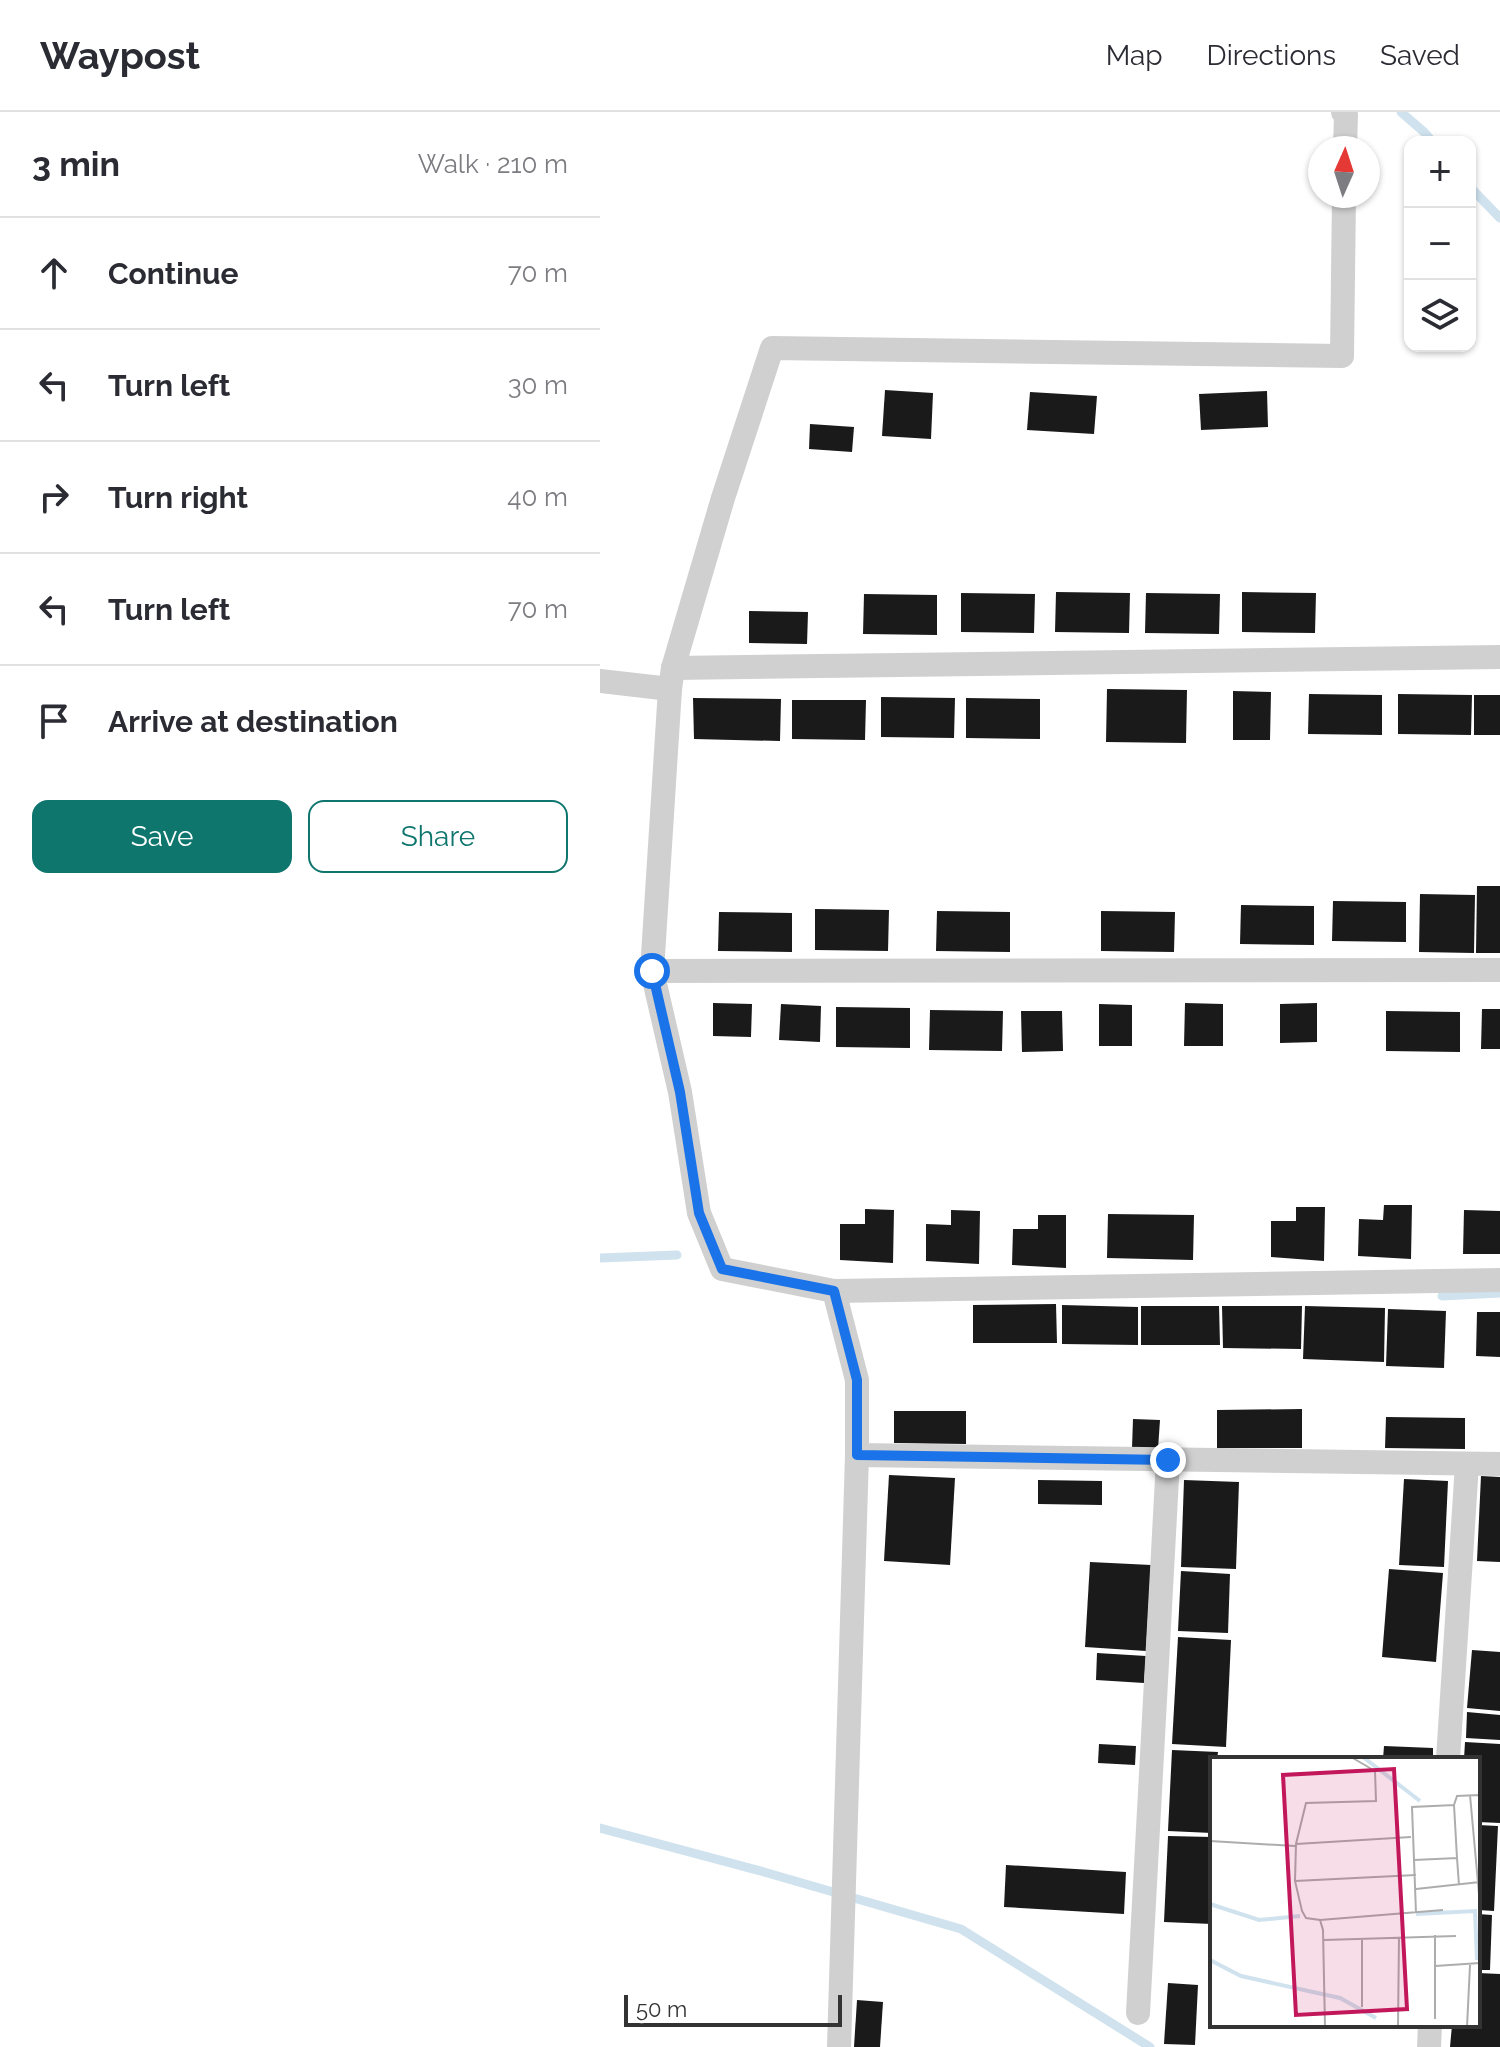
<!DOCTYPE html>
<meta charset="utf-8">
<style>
body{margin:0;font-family:Raleway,sans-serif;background:#f7f7f7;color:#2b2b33}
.controls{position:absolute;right:24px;top:24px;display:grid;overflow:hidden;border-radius:16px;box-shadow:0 2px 6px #0004}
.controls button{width:72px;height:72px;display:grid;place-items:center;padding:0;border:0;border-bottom:2px solid #e1e1e2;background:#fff;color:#2b2b33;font:40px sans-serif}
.compass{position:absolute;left:708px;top:24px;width:72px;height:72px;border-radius:50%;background:#fff;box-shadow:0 2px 6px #0004;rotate:3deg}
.scale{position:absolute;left:24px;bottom:20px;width:218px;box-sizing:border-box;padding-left:8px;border:4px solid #333;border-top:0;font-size:22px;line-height:28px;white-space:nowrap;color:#333;-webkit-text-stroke:6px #fff;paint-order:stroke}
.stop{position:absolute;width:24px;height:24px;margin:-18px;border:6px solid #1a73e8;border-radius:50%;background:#fff}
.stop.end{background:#1a73e8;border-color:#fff;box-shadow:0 2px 8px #0008}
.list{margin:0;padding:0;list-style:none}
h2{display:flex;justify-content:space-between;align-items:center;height:104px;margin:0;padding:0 32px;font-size:34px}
h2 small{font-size:26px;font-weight:400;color:#7c7c81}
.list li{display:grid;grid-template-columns:52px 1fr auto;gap:24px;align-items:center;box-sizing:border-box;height:112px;padding:0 32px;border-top:2px solid #e1e1e2}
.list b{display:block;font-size:30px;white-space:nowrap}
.list em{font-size:26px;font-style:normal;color:#7c7c81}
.actions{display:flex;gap:16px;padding:24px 32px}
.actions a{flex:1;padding:18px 0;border:2px solid #0f766e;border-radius:16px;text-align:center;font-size:28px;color:#0f766e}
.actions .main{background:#0f766e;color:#fff}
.icon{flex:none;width:44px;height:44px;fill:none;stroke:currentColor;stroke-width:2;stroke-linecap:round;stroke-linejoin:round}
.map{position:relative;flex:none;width:900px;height:1935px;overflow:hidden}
header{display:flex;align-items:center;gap:48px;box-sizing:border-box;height:112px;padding:0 40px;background:#fff;border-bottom:2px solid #e1e1e2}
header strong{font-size:38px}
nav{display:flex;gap:44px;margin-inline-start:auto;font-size:28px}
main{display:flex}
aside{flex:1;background:#fff}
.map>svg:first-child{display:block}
</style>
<header>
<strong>Waypost</strong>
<nav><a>Map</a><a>Directions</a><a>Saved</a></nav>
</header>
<main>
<aside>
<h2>3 min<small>Walk · 210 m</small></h2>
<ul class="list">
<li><svg class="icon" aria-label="ahead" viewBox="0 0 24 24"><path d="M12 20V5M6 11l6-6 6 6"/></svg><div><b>Continue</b></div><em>70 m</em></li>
<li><svg class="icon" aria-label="left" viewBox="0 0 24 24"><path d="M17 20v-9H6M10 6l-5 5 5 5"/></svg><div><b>Turn left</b></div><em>30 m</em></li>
<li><svg class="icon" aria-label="right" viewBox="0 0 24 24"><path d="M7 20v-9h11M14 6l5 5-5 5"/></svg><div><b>Turn right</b></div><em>40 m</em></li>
<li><svg class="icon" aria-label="left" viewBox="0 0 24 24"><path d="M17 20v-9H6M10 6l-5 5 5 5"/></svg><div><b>Turn left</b></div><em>70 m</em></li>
<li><svg class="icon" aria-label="arrive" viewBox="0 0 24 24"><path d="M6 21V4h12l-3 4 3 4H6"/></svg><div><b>Arrive at destination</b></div></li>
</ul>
<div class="actions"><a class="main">Save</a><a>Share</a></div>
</aside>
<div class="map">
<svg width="900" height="1935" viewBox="0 0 900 1935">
<rect width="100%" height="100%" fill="#fff"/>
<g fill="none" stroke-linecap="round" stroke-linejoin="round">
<g stroke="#cfe2ee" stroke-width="9">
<path d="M801 0 824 20 833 30"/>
<path d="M870 75 900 106"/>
<path d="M0 1146 77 1143"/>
<path d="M842 1184 900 1181"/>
<path d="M0 1716 164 1760 361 1817 550 1935"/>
</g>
</g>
<g fill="#1a1a1a">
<path d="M285 278 333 281 331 327 282 324Z"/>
<path d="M667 279 668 315 601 318 599 282Z"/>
<path d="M430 280 497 284 494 322 427 318Z"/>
<path d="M210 312 254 315 252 340 209 337Z"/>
<path d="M456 480 530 481 529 521 455 520Z"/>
<path d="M642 480 716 481 715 521 642 520Z"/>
<path d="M361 481 435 482 434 521 361 520Z"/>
<path d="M546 481 620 482 619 522 545 521Z"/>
<path d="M264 482 337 483V523L263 522Z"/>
<path d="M149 499 208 500 207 532 149 531Z"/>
<path d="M507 577 587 578 586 631 506 630Z"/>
<path d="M633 579 671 580 670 628H633Z"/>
<path d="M709 582 782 583V623L708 622Z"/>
<path d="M798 582 872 583 871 623 798 622Z"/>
<rect x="874" y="583" width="26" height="40"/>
<path d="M281 585 355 586 354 626 281 625Z"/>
<path d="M93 586 181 587 180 629 94 627Z"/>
<path d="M366 586 440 587V627L366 626Z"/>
<path d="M192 588H266L265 628 192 627Z"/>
<path d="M877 774H900V841H876Z"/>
<path d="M820 782 875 783 874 841 819 840Z"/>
<path d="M733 789 806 790V830L732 829Z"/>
<path d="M641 793 714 794V833L640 832Z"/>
<path d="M215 797 289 798 288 839 215 838Z"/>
<path d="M337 799 410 800V840L336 839Z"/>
<path d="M501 799 575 800 574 840 501 839Z"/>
<path d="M119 800 192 801V840L118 839Z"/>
<path d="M113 891 152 892 151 925 113 924Z"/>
<path d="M585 891 623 892V934H584Z"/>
<path d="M717 891V930L680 931V892Z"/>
<path d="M181 892 221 894 220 930 179 928Z"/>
<path d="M499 892 532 893V934H499Z"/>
<path d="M236 895 310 896V936L236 935Z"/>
<path d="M882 897H900V937H881Z"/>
<path d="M330 898 403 899 402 939 329 938Z"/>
<path d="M421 899H462L463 939 422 940Z"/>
<path d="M786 899 860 900V940L786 939Z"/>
<path d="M784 1093H812L811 1147 758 1144 759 1107 783 1108Z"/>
<path d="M696 1095H725L724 1149 671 1145V1109H696Z"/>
<path d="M265 1097 294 1098 293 1151 240 1148V1112H265Z"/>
<path d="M351 1098 380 1099 379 1152 326 1149V1112L351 1113Z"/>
<path d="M864 1098 900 1099V1142H863Z"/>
<path d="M508 1102 594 1103 593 1148 507 1146Z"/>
<path d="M438 1103H466V1156L412 1153 413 1117H438Z"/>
<path d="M456 1192 457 1231H373V1193Z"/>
<path d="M462 1193 538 1195V1233L462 1232Z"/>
<path d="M541 1194H619L620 1233H541Z"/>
<path d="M622 1194H702L701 1237 623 1236Z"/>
<path d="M705 1194 785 1196 784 1250 703 1247Z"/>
<path d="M788 1197 846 1199 844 1256 786 1254Z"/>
<path d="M877 1200H900V1245L876 1244Z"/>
<path d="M702 1297V1336H617V1298Z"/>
<path d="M294 1299H366V1332L294 1331Z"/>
<path d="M786 1305 865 1306V1337L785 1336Z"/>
<path d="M533 1307 560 1308 558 1337 532 1336Z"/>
<path d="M289 1363 355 1366 350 1453 284 1449Z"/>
<path d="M881 1364 900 1365V1450L877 1449Z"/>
<path d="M804 1367 848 1369 844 1455 799 1453Z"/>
<path d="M438 1368 502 1369V1393L438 1392Z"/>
<path d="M584 1368 639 1370 636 1457 581 1455Z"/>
<path d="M490 1450 551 1453 546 1539 485 1535Z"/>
<path d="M789 1457 843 1461 836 1550 782 1545Z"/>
<path d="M581 1459 630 1462 628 1521 578 1519Z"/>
<path d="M578 1525 631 1528 626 1635 572 1632Z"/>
<path d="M872 1538 900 1540V1599L867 1596Z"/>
<path d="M497 1541 546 1544 544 1571 496 1568Z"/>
<path d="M867 1600 900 1603V1628L866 1626Z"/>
<path d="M865 1630 900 1632V1711L878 1710V1647H864Z"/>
<path d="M499 1632 536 1634 535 1653 498 1651Z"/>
<path d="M784 1634 833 1636V1647H783Z"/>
<path d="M572 1638 618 1640 617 1647H612V1721L568 1719Z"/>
<path d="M878 1713 898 1714 894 1799 878 1798Z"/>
<path d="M568 1724 612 1725V1812L564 1810Z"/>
<path d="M406 1753 526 1760 524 1802 404 1795Z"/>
<path d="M878 1802 892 1803 890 1858H878Z"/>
<path d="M878 1861 900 1862V1935H850L852 1913H878Z"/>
<path d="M568 1871 598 1873 595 1933 564 1932Z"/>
<path d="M257 1888 283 1890 280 1935H254Z"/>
</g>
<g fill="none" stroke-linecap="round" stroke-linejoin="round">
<g stroke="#d0d0d0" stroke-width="24">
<path d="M743 0 746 3 745 36"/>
<path d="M73 556 900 545"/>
<path d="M0 569 70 577"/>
<path d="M52 859 900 858"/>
<path d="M234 1179 900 1168"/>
<path d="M257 1343 900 1352"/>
<path d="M848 1647 867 1352"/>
<path d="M538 1901 568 1348"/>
<path d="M239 1935 257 1343V1268L234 1179 122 1157 99 1101 80 980 52 859 70 577 73 556 123 386 172 236 742 244 744 84"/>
<path d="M829 1935 830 1913"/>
</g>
</g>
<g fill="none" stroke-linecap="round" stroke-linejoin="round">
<path stroke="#1a73e8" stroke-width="10" d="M52 859 80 980 99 1101 122 1157 234 1179 257 1268V1343L568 1348"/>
</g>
<g transform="translate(610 1645)">
<rect width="270" height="270" fill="#fff"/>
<path fill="none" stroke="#cfe2ee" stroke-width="4" d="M153 0 210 44M0 147 49 163 90 159M206 157 265 154 267 203M0 203 31 219 130 241 166 261"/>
<path fill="none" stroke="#adadad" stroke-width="2" d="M260 38 270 148M244 48 247 39 269 38 270 46M0 84 85 89M86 87 201 80M204 103 247 101 249 128M85 124 206 118M206 132 270 125M206 156 202 50 244 48 247 101M110 163 233 153M114 183 246 179M225 209 270 206M152 250V181M225 262V178M115 270 113 173 110 163 96 161 92 154 85 124 86 87 96 46 166 44 165 14 141 0M188 270 189 180M257 270 260 208"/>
<path fill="#c2185b" fill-opacity="0.15" stroke="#c2185b" stroke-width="4" d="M184 12 197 252 86 258 73 18Z"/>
<rect width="270" height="270" fill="none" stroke="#333" stroke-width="4"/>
</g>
</svg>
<div class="controls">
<button>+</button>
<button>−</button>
<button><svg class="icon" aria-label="layers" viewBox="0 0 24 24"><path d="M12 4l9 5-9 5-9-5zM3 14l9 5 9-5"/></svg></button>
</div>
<svg class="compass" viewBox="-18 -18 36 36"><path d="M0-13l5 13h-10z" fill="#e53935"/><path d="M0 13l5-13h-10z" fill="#7c7c81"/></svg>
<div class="scale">50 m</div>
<div class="stop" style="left:52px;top:859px"></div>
<div class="stop end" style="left:568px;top:1348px"></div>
</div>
</main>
